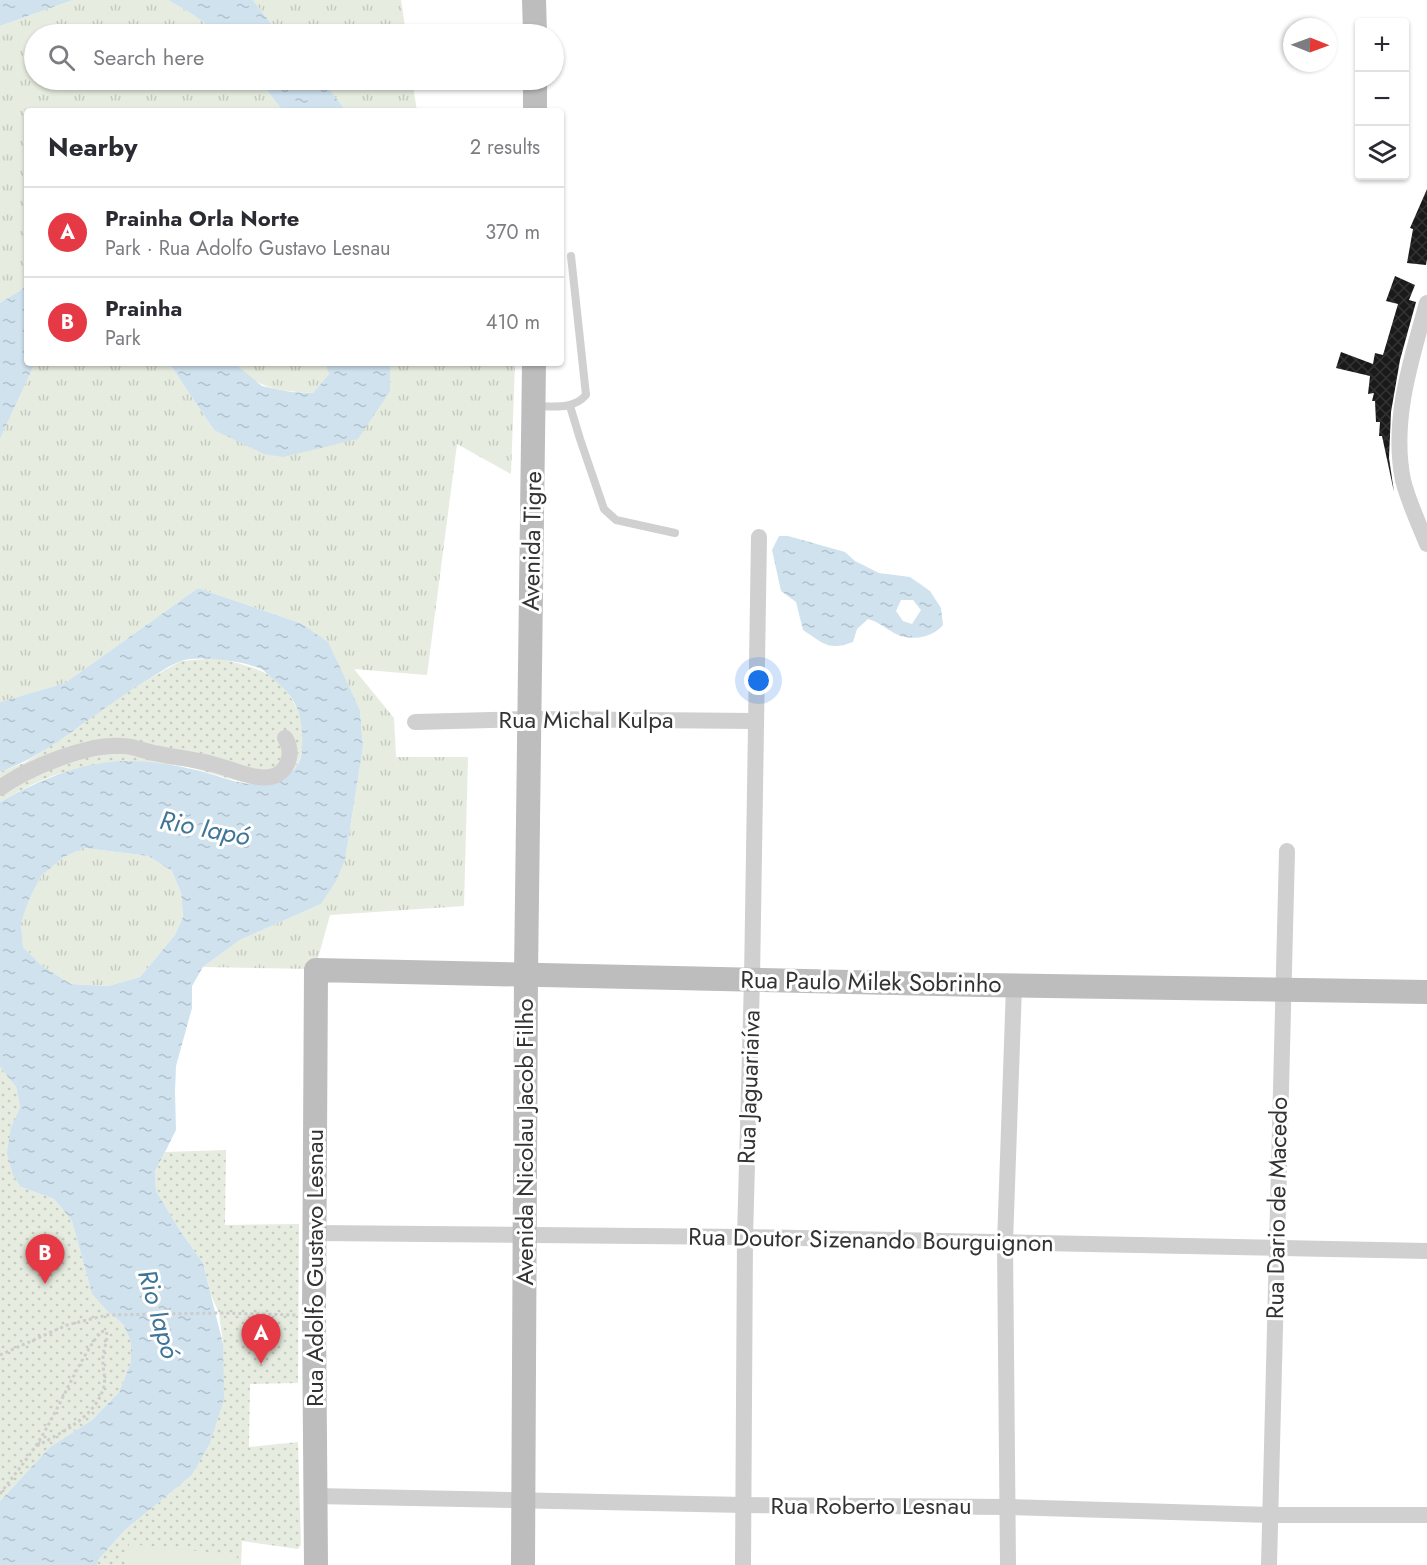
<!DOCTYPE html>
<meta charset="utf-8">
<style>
body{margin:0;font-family:Jost,sans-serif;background:#f7f7f7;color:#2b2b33}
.controls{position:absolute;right:18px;top:18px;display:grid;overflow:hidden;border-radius:6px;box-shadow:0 2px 4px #0004}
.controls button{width:54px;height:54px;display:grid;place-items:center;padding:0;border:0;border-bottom:2px solid #e1e1e2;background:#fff;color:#2b2b33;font:30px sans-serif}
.compass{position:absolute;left:1283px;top:18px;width:54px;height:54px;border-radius:50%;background:#fff;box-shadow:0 2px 4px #0004;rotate:91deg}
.you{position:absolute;left:759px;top:681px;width:21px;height:21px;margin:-15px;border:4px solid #fff;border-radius:50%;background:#1a73e8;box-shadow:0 0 0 9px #1a73e833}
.badge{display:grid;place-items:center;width:39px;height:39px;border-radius:50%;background:#e63946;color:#fff;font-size:20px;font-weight:700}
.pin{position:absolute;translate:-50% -50px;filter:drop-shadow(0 2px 3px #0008)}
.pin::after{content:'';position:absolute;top:32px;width:21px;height:18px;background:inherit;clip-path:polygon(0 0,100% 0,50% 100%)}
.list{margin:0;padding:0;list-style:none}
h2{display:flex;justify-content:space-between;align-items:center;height:78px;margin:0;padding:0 24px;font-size:26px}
h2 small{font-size:20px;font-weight:400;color:#7c7c81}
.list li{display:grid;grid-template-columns:39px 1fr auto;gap:18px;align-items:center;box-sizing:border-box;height:90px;padding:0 24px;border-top:2px solid #e1e1e2}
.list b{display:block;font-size:22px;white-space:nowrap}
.list p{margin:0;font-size:20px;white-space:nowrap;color:#7c7c81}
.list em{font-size:20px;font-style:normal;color:#7c7c81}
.icon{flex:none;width:33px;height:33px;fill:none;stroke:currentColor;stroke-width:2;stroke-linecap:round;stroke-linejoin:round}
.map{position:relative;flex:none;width:1427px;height:1565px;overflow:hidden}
.search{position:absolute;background:#fff;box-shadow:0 2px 4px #0004;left:24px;top:24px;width:540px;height:66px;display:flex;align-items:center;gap:15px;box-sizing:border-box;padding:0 21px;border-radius:33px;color:#7c7c81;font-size:22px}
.panel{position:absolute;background:#fff;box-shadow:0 2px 4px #0004;left:24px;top:108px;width:540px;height:258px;border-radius:6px}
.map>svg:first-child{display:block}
</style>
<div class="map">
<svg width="1427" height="1565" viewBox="0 0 1427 1565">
<defs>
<pattern id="grass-tufts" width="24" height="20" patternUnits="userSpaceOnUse" patternTransform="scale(1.5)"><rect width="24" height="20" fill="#e6ecdf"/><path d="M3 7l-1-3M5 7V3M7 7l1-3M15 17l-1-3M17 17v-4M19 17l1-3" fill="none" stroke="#c6cbc0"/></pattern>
<pattern id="park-dots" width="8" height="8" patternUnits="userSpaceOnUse" patternTransform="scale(1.5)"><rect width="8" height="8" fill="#e6ecdf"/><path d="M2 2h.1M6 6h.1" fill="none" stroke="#c6cbc0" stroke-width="1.8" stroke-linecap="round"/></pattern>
<pattern id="water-ripples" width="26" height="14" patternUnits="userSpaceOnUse" patternTransform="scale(1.5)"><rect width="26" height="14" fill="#cfe2ee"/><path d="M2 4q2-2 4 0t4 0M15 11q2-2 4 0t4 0" fill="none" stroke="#b2c2cd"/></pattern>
<pattern id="building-cross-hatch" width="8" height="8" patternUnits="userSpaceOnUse" patternTransform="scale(1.5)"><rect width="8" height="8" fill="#1a1a1a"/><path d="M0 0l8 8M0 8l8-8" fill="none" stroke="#333"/></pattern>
</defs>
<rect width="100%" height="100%" fill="#fff"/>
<g fill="url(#grass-tufts)">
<path d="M73 0H168L192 14 219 34H34V80H259L283 111H27V286L0 303V26Z"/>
<path d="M253 0H401L406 34H279Z"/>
<path d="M321 80H412L417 111H346Z"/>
<path d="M35 363H169L214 430 390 391V363H515L511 474 457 444 427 675 354 669 394 718 396 757H468L464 906 330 915 315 969 203 967 240 940 321 904 345 860 363 747 360 710 345 679 300 623 198 588 65 683 0 702V439Z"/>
<path d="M234 363H325L329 374 313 393C284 392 252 388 234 363Z"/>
<path d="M84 848 148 856 172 871 181 893 183 917 175 935 140 977 108 986 71 984 41 965 23 947 21 923 29 900 41 876 64 857Z"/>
</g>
<g fill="url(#park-dots)">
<path d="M217 658C255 668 279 670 297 709 307 731 307 765 283 778 251 795 205 766 172 765 150 764 125 768 103 770 89 771 71 770 58 774 38 781 18 791 0 802V772L24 763 78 728 123 694 181 661Z"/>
<path d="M0 1067 16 1087 20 1107 11 1127 21 1187 54 1199 72 1221 92 1294 106 1310 123 1324 131 1342V1362L119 1392 92 1420 50 1447 0 1501Z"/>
<path d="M226 1150 225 1225 299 1224 298 1383 250 1384 249 1447 298 1442 301 1545 298 1549 242 1541 241 1565H97L99 1559 125 1530 191 1476 223 1344 219 1313 211 1295 203 1263 181 1232 156 1191 155 1173 165 1152Z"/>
</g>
<path fill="#e6ecdf" d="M129 1544 237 1555 236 1565H126Z"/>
<g fill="url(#water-ripples)" fill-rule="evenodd">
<path d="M0 0H73L0 26Z"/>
<path d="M168 0H253L279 34H219L192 14Z"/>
<path d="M259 80H322L346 111H283Z"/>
<path d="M27 286V363H35L0 439V303Z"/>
<path d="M169 363H234L262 386 291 392 313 393 329 374 325 363H390V391L358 439 283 457 264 454 214 430Z"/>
<path d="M779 536H788L845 552 855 561 879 573 910 577 930 591 941 608 943 625C932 638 910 642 894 633 885 628 879 622 868 619L857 629 853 642C829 651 824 644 803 630L796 602 781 591 772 550ZM901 600H913L921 610 912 624 903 621 896 611Z"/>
<path d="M198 588 300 623 328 642 360 710 363 747 345 860 336 881 321 904 240 940 203 967 192 986V1008L176 1066 175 1092 176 1130 155 1172 156 1191 181 1232 203 1263 223 1344 224 1399 210 1443 191 1476 125 1530 99 1559 97 1565H0V1501L50 1447 92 1420 119 1392 131 1362V1342L123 1324 106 1310 92 1294 72 1221 54 1199 21 1187 13 1175 7 1153 11 1127 20 1107 16 1087 0 1067V802C39 780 83 761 128 761 149 761 171 764 191 769 209 772 236 784 253 784 276 784 301 774 302 749 304 717 297 697 272 678 268 675 265 671 261 669 244 661 199 655 181 661 170 665 159 673 149 679 99 708 55 752 0 772V702L65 683ZM84 848 148 856 172 871 181 893 183 917 175 935 140 977 108 986 71 984 41 965 23 947 21 923 29 900 41 876 64 857Z"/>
</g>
<g fill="url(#building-cross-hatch)">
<path d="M1427 189V259L1426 265 1407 263 1413 229 1410 228Z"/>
<path d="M1395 276 1415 285 1409 300 1416 302 1400 360 1391 412 1389 458 1394 492 1382 436H1379L1380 422H1376L1375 401H1372L1374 393 1368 394 1370 376 1336 368 1341 352 1373 364 1375 353 1383 355 1398 304 1386 301Z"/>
</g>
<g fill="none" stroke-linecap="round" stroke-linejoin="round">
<g stroke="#cdcdcd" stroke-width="3" stroke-dasharray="3 3" stroke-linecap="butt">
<path d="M0 1355 67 1325 107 1315 219 1313 297 1315"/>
<path d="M0 1494C16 1472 33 1453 46 1429 64 1397 78 1363 100 1332L106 1331C109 1339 103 1349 103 1358 102 1367 106 1377 104 1386 96 1418 60 1433 35 1447"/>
</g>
<g stroke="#d0d0d0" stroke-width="8">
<path d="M535 406C554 406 573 410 586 395L571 256"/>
<path d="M570 406 580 439 604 509 616 520 675 533"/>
</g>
<g stroke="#d0d0d0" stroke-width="16">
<path d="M1427 303C1411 360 1391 421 1403 480 1408 501 1419 524 1427 544"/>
<path d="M415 722 529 719 756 721"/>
<path d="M0 788C28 768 88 743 123 746 133 746 144 751 154 753 173 757 193 759 212 764 230 768 252 780 270 777 288 774 295 752 285 738"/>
<path d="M315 1233 745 1237 1427 1251"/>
<path d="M315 1496 744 1505 1009 1507 1270 1515H1427"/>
<path d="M743 1565 745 1237 752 979 759 537"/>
<path d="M1008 1565 1005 1243 1014 986"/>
<path d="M1269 1565 1287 851"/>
</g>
<g stroke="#bdbdbd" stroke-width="24">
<path d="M534 0 535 34"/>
<path d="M535 111V80"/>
<path d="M316 1565 314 1314 316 970 981 985 1427 992"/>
<path d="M523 1565 526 974 534 363"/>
</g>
</g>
<g text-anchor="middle" stroke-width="6" stroke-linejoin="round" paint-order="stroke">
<g font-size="24" fill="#333" stroke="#fff">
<text transform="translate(532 541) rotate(-89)" y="8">Avenida Tigre</text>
<text x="586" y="728">Rua Michal Kulpa</text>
<text transform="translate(871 982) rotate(1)" y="8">Rua Paulo Milek Sobrinho</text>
<text transform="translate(749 1087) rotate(-88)" y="8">Rua Jaguariaíva</text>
<text transform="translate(525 1142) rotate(-90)" y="8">Avenida Nicolau Jacob Filho</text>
<text transform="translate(1277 1208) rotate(-89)" y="8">Rua Dario de Macedo</text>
<text transform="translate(871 1240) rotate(1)" y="8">Rua Doutor Sizenando Bourguignon</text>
<text transform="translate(315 1268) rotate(-90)" y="8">Rua Adolfo Gustavo Lesnau</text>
<text x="871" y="1514">Rua Roberto Lesnau</text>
</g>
<g font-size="26" font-style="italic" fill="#3f7597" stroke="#fff">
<text transform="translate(205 828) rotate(11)" y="9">Rio Iapó</text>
<text transform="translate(159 1314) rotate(74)" y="9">Rio Iapó</text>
</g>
</g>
</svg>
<div class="controls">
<button>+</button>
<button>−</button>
<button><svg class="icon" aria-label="layers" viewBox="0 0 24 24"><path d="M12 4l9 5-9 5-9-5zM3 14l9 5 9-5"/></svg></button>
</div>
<svg class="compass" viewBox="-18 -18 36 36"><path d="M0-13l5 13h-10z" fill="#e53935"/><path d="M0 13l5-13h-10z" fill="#7c7c81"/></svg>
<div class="you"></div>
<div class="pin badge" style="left:261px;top:1364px">A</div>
<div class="pin badge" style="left:45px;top:1284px">B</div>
<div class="search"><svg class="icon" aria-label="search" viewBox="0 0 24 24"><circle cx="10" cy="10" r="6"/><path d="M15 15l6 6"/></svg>Search here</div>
<section class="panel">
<h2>Nearby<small>2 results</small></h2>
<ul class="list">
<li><span class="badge">A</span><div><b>Prainha Orla Norte</b><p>Park · Rua Adolfo Gustavo Lesnau</p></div><em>370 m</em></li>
<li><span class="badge">B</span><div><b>Prainha</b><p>Park</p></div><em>410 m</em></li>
</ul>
</section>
</div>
